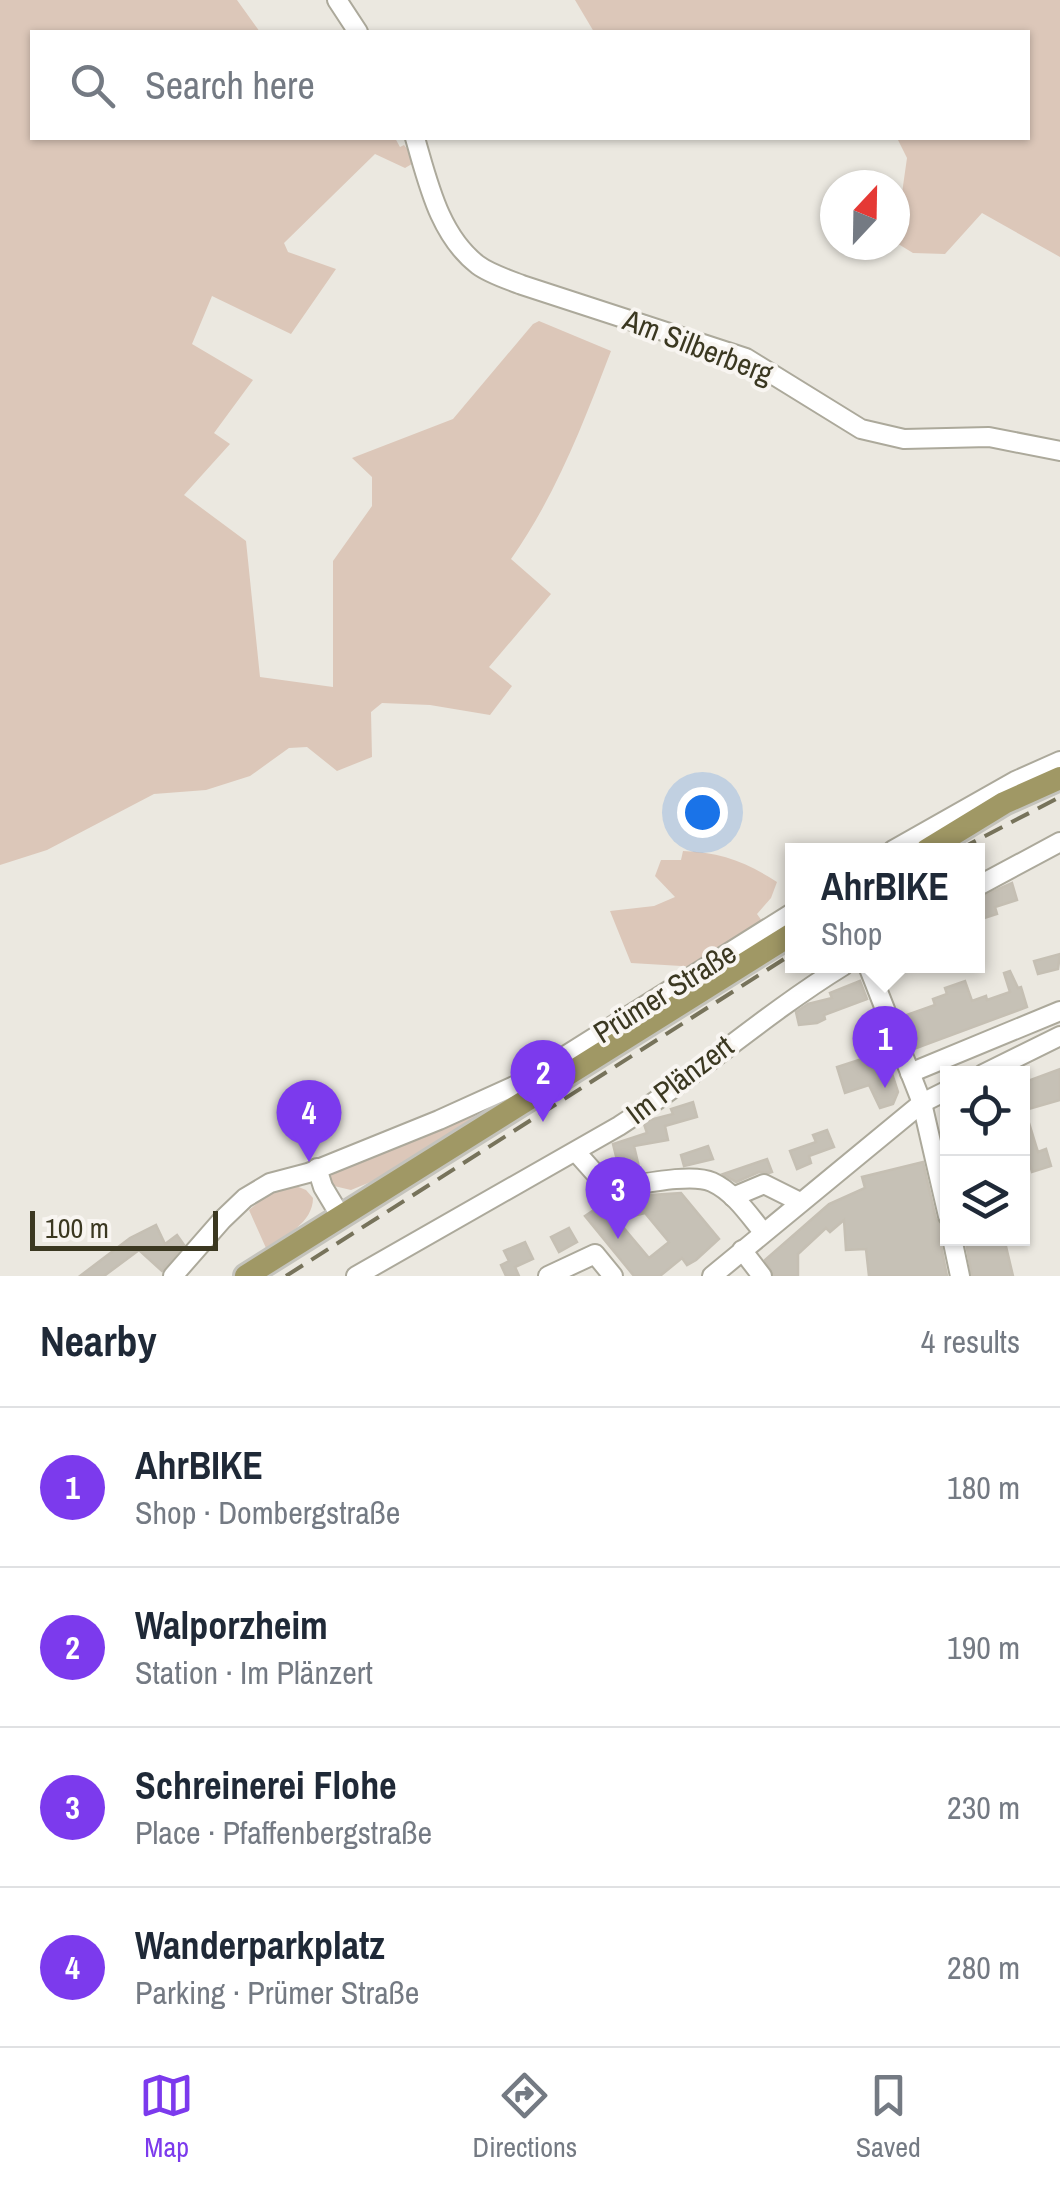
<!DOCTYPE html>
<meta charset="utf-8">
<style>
body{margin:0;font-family:"Archivo Narrow",sans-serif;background:#f2f2f3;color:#1f2937}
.controls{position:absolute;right:30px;bottom:30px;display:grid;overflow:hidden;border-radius:0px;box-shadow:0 2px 8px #0004}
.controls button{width:90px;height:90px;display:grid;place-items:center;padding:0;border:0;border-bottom:2px solid #e0e1e3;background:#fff;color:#1f2937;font:50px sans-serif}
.compass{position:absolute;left:820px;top:170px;width:90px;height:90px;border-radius:50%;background:#fff;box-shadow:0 2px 8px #0004;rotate:22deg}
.scale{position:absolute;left:30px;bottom:25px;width:188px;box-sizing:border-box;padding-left:10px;border:5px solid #3b3821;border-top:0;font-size:28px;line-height:35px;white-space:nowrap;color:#3b3821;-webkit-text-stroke:8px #f8f5f1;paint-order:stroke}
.you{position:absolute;left:702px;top:812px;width:35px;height:35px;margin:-25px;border:8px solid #fff;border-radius:50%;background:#1a73e8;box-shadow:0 0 0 15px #1a73e833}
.badge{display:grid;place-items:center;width:65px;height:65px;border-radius:50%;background:#7c3aed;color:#fff;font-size:32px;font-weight:700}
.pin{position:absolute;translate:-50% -82px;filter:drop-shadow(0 2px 5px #0008)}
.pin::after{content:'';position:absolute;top:52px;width:35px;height:30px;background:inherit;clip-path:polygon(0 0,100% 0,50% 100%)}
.popup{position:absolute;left:785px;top:843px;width:200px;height:130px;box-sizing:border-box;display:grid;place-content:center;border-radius:0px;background:#fff;filter:drop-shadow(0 2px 8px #0005);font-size:32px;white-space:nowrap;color:#747a83}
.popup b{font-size:38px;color:#1f2937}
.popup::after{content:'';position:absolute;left:50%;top:100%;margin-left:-20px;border:20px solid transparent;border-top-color:#fff}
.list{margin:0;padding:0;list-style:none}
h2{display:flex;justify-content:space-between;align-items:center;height:130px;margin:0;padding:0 40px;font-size:42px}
h2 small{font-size:32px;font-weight:400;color:#747a83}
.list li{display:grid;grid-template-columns:65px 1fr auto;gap:30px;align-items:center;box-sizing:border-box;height:160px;padding:0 40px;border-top:2px solid #e0e1e3}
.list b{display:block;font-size:38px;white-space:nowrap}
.list p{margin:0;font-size:32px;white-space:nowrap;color:#747a83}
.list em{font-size:32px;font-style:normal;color:#747a83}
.icon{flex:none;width:55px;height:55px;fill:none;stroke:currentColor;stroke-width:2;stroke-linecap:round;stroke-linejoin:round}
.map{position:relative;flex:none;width:1060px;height:1276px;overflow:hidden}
.search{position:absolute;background:#fff;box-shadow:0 2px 8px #0004;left:30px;right:30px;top:30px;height:110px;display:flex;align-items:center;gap:25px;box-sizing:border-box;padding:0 35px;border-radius:0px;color:#747a83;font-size:38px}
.sheet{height:770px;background:#fff}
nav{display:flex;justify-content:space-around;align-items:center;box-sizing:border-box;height:140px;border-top:2px solid #e0e1e3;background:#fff;font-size:28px;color:#747a83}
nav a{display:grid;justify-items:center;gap:5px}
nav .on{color:#7c3aed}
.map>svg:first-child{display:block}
</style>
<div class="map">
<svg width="1060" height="1276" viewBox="0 0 1060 1276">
<rect width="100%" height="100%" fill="#ebe8e0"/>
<g fill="#dcc7b9">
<path d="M0 0H237L260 32H32V138H395L400 147 404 145 417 161 405 168 375 154 284 243 288 252 336 269 291 334 212 296 192 344 253 380 214 433 230 444 184 495 246 541 260 677 333 687V561L372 506V477L352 458 453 419 533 324 539 321 611 351C583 424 556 495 511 559L551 594 489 667 512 686 490 715 430 705 382 703 371 712 372 757 337 771 307 747 289 748 250 776 206 790 154 794 47 850 0 865Z"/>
<path d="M575 0H1060V257L982 213 945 254 913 253 895 242 907 158 897 138H1028V32H594Z"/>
<path d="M683 851C720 852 746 862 777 882L771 898 757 914 762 921 698 967 631 963 610 911 654 906 675 897 655 876 661 860H681Z"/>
<path d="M516 1099 373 1181 351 1190 334 1186 330 1177 338 1167Z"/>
<path d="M291 1184 306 1190 313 1198C313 1223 285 1236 266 1248L249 1210 270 1193Z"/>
</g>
<g fill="#c6c1b6" stroke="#c5bfb3" stroke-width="2.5" fill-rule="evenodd">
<path d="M1012 883 1017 900 995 907 997 914 978 920V898Z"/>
<path d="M1060 954 1058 969 1038 974 1034 961Z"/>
<path d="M1010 971 1018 988 1021 987 1027 1007 914 1049 901 1017 935 1005 933 999 947 994 945 988 965 981 972 1001 986 996 987 1000 1010 992 1004 973Z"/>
<path d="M860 981 867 999 824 1015 825 1019 817 1023 799 1025 796 1012 808 1004 832 998 830 993Z"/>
<path d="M877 1054 878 1058 886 1055 898 1092 893 1104 880 1108 869 1085 845 1093 837 1067Z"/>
<path d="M1060 1069V1100L1025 1110 1038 1152 1046 1149 1051 1166 1032 1172 1028 1157 1022 1158V1083Z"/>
<path d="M693 1102 697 1117 665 1126 668 1140 634 1146 639 1167 620 1172 613 1144 647 1133 644 1124 650 1120 673 1114 671 1109Z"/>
<path d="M827 1130 834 1147 809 1156 811 1163 797 1169 790 1151 816 1142 813 1135Z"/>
<path d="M708 1146 713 1159 684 1166 681 1155Z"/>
<path d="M767 1159 772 1172 769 1173 759 1172 736 1182 723 1174Z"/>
<path d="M923 1162 936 1219 944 1228 940 1240 947 1276H869L866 1249 846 1250 844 1220 830 1232 826 1228 798 1254V1276H774L765 1260 829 1204 865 1188 862 1177Z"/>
<path d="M681 1193 719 1239 696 1260 687 1265 682 1258 660 1276H634L585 1216 594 1210 650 1195ZM645 1213 669 1242 649 1258 617 1220Z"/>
<path d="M156 1225 165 1244 177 1235 184 1245 162 1271 139 1250 104 1276H80L130 1238Z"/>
<path d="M569 1228 577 1242 559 1252 551 1237Z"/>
<path d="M965 1238H1004L1013 1276H972Z"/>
<path d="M525 1242 533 1259 515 1267 519 1276H506L501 1265 509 1261 504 1251Z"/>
</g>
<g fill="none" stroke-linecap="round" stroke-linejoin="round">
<g stroke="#aca99b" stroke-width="22">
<g id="minor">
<path d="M337 0 358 32"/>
<path d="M415 138C428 182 439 235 478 265 490 274 507 279 522 285L746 358 861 429 904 439 989 437 1060 451"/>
<path d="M893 850 1015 781 1060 761"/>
<path d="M978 886 1060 842"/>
<path d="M868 966 922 1103 948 1216"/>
<path d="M910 1073 1060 1011"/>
<path d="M983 1074 1060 1036"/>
<path d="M576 1152 609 1189C634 1186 690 1172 712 1182 734 1192 749 1215 763 1232"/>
<path d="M317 1168 323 1187 341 1217"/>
<path d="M733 1197 764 1184 800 1202"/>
<path d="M952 1238 960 1276"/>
<path d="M742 1250 762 1276"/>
<path d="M173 1276 222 1220 245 1198 270 1183 308 1173 439 1120 525 1081 792 913"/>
<path d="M356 1276 619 1126C696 1076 765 1014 843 966"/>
<path d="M548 1276 595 1254 613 1276"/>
<path d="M712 1276 922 1103 948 1090"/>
</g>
</g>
<g stroke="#c4c3bc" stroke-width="28">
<g id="major">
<path d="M927 850 1004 803 1060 778"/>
<path d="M246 1276 792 934"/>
</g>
</g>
<use href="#minor" stroke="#fff" stroke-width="18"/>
<use href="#major" stroke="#a09865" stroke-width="22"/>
<g stroke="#77735b" stroke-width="4" stroke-dasharray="20 10" stroke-linecap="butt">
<path d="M958 850 1060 797"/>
<path d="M286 1276 792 954"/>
</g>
</g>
<g text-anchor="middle" stroke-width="8" stroke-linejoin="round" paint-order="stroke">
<g font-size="30" fill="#3b3821" stroke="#f8f5f1">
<text transform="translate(698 347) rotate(21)" y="10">Am Silberberg</text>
<text transform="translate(665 993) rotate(-32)" y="10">Prümer Straße</text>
<text transform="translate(680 1080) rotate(-37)" y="10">Im Plänzert</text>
</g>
</g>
</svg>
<div class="controls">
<button><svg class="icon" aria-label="locate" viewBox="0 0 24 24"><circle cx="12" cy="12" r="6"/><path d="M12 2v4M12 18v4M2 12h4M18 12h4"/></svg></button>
<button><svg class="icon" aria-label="layers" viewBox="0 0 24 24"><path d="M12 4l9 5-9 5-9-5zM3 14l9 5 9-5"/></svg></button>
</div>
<svg class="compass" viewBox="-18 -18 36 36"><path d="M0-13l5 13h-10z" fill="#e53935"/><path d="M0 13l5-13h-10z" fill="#747a83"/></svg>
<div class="scale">100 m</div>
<div class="you"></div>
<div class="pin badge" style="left:885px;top:1088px">1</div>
<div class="popup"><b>AhrBIKE</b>Shop</div>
<div class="pin badge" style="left:543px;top:1122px">2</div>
<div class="pin badge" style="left:618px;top:1239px">3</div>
<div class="pin badge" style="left:309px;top:1162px">4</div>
<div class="search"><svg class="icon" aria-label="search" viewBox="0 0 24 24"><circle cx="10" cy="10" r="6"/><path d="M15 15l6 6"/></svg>Search here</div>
</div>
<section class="sheet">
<h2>Nearby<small>4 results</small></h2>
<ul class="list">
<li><span class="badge">1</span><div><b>AhrBIKE</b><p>Shop · Dombergstraße</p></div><em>180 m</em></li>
<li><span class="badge">2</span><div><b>Walporzheim</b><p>Station · Im Plänzert</p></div><em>190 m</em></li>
<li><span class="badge">3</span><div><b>Schreinerei Flohe</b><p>Place · Pfaffenbergstraße</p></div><em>230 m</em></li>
<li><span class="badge">4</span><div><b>Wanderparkplatz</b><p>Parking · Prümer Straße</p></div><em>280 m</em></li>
</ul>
</section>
<nav>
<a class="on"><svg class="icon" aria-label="map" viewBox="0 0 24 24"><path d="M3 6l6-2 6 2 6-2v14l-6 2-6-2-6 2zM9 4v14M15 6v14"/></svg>Map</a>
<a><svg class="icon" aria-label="directions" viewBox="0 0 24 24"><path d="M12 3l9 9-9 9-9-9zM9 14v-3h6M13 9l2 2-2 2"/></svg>Directions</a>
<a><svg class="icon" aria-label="saved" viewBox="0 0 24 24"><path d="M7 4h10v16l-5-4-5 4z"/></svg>Saved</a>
</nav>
